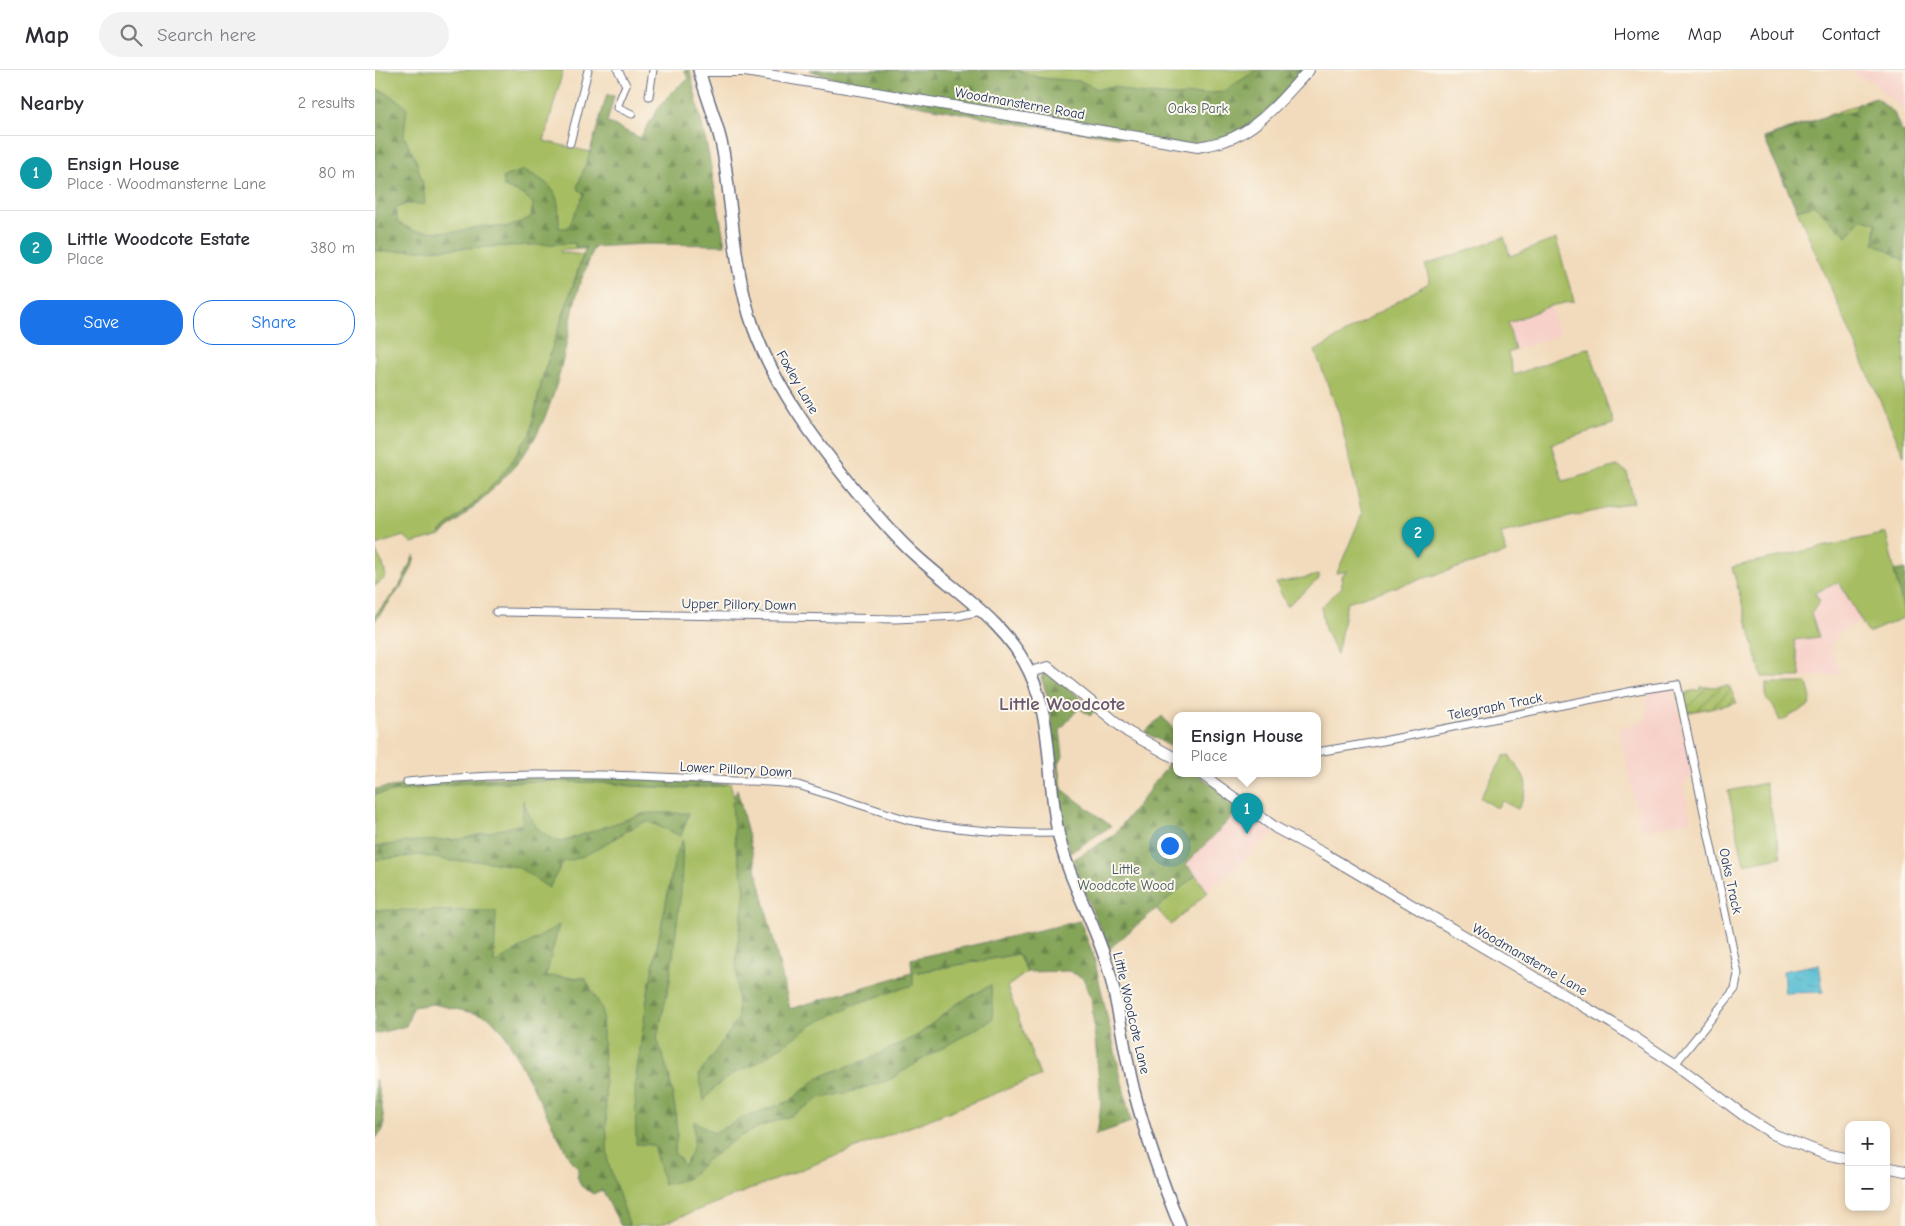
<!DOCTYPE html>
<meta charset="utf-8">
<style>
body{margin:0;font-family:"Comic Neue",sans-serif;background:#f2f2f3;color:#2b2b33}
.controls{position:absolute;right:15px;bottom:15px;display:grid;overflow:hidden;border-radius:10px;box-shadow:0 2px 8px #0003}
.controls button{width:45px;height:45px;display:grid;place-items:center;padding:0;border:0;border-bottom:1px solid #e1e1e2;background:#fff;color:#2b2b33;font:25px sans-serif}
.you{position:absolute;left:794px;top:775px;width:18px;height:18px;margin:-12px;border:4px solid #fff;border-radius:50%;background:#1a73e8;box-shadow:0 0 0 8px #1a73e833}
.badge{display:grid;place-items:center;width:32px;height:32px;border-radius:50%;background:#1a73e8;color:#fff;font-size:16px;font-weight:700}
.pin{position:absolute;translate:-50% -41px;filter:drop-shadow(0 1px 2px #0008)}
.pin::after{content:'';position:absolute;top:26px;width:18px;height:15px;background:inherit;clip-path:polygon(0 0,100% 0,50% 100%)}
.popup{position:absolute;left:798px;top:642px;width:148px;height:65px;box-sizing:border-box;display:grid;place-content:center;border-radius:10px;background:#fff;filter:drop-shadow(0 1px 4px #0005);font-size:16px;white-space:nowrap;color:#7c7c81}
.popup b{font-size:19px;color:#2b2b33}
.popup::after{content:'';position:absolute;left:50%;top:100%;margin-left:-10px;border:10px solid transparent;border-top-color:#fff}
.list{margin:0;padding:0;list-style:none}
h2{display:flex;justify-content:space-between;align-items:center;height:65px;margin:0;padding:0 20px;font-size:21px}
h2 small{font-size:16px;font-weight:400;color:#7c7c81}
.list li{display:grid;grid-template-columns:32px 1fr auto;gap:15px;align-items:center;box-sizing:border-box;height:75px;padding:0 20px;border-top:1px solid #e1e1e2}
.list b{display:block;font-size:19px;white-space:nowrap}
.list p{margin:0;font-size:16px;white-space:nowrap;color:#7c7c81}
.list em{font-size:16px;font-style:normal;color:#7c7c81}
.actions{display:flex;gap:10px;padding:15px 20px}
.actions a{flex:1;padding:11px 0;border:1px solid #1a73e8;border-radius:20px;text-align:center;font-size:18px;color:#1a73e8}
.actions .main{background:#1a73e8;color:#fff}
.icon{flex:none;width:28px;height:28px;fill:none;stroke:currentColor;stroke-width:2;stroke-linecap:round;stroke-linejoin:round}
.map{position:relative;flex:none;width:1530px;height:1156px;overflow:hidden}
header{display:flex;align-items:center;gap:30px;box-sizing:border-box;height:70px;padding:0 25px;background:#fff;border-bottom:1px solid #e1e1e2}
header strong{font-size:24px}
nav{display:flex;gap:28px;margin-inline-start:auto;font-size:18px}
.search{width:350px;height:45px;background:#f2f2f3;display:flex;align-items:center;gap:12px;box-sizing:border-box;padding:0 18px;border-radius:28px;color:#7c7c81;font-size:19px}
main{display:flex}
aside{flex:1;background:#fff}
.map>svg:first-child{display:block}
</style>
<header>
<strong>Map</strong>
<div class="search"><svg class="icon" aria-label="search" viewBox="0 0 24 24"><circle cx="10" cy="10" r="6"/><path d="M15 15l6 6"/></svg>Search here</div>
<nav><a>Home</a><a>Map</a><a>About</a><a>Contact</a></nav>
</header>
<main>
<aside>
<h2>Nearby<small>2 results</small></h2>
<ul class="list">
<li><span class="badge" style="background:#0f9aa8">1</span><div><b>Ensign House</b><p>Place · Woodmansterne Lane</p></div><em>80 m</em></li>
<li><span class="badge" style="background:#0f9aa8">2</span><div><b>Little Woodcote Estate</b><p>Place</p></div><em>380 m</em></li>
</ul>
<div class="actions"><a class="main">Save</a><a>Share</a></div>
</aside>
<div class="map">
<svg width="1530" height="1156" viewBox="0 0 1530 1156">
<defs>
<pattern id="forest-firs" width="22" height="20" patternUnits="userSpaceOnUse" patternTransform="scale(1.25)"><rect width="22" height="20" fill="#84a458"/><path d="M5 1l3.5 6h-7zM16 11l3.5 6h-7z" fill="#6b864c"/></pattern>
<pattern id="garden-furrows" width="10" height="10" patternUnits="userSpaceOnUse" patternTransform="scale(1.25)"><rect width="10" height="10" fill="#a6bd62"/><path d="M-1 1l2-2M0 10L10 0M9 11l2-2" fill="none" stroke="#869a54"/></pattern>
<pattern id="water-ripples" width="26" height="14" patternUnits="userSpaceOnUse" patternTransform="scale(1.25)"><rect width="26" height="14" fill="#56bdd3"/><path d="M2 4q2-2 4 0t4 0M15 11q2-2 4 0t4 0" fill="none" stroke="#469aae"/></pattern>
</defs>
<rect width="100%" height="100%" fill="#fbf7ec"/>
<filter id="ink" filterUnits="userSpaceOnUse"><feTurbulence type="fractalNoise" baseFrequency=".02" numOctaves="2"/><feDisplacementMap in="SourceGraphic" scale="10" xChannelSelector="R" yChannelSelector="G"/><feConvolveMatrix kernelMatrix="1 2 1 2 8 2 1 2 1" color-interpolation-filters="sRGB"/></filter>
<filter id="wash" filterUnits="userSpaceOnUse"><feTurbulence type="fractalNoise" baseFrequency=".0096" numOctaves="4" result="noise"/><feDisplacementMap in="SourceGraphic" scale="20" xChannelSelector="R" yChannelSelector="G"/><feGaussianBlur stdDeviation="1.12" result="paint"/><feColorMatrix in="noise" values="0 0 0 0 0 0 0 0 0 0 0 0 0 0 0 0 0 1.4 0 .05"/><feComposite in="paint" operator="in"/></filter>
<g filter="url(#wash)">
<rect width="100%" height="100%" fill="#f2dbbc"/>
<g fill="#f7d1c9">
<path d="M1479 0H1530V41L1496 11 1481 6Z"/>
<path d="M1175 236 1184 265 1140 280 1133 253Z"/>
<path d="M1465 512 1487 551 1472 558 1463 565 1456 574 1457 581 1466 604 1426 607 1419 570H1430L1438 539 1440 523Z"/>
<path d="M1298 618 1317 705 1308 715 1316 751 1266 760 1244 659 1272 649 1273 621Z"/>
<path d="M867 737 900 762 833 822 811 794Z"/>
</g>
<g fill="#a6bd62" stroke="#607660">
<path d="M0 0H188L169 71 215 82 232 25 239 26 232 52 265 68 219 179H189L185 182 208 185 168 305 155 365 147 373 139 389 124 408 97 438 66 465 37 473 29 466 0 475Z"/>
<path d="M440 0H934L894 42Z"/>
<path d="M1501 28 1519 43 1526 61 1530 62 1529 386 1422 140 1389 68Z"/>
<path d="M1129 167 1135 186 1181 169 1199 231 1175 236 1133 253 1140 280 1133 283 1139 305 1214 277 1238 354 1176 374 1188 411 1242 396 1252 402 1259 432 1126 463 1131 483 972 532 962 585 950 559 946 537 967 517 966 506 973 501 962 503 987 444 964 344 940 281 1055 212 1050 195Z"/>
<path d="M1511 463 1530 547 1493 563 1464 512 1440 523 1445 531 1436 544 1444 567 1419 570 1426 607H1387L1357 497Z"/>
<path d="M0 480 8 494 11 507 0 516Z"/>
<path d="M944 505V509L912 536 901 513Z"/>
<path d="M1391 613H1432L1436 628 1434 636 1405 651 1398 636 1391 629Z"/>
<path d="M1134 685C1150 708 1158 712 1143 739L1127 731 1122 738 1105 728 1129 686Z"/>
<path d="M173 711 236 713 257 716 307 718 355 713 415 939 538 903 643 884 652 902 632 917 665 1006 282 1156H253L134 927 3 840H0V724L88 713Z"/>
<path d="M1390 713 1406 787 1369 794 1353 721Z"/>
<path d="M821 805 833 822 796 855 781 838Z"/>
</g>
<g fill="url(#forest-firs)" stroke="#506a5b">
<path d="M309 0 315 1 334 86 350 175 269 174 218 177C215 193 206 207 202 223 190 275 184 330 155 376 134 408 95 440 66 465L64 463 97 435 124 408 139 389 147 373 155 365 168 305 211 177H200V173L6 182 0 180V19L12 23 32 37 29 66 41 90 48 115 50 134H31L20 139 23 153 40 161 82 162 107 156 134 157 156 147 158 133 149 125 129 117 128 107 149 100C182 117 184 122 184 158H193L209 124 202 118 215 82 232 25 239 26 232 52 265 68C280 44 289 24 314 9Z"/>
<path d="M434 0H641L666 8 705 11 723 19 739 16 760 23 801 26 847 22 882 0H934L870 61 823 77 651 55 531 33Z"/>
<path d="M1501 28 1519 43 1526 61 1530 62V191L1499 173 1501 153 1486 148 1472 166 1439 135 1422 140 1389 68C1420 61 1447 44 1479 42L1483 34Z"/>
<path d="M39 485C42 502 10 536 0 551V545L24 517Z"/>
<path d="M1530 499V544L1519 501Z"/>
<path d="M670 603 675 604 720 640 715 646 704 638 685 660 688 686 684 693 687 719 736 756 695 783 689 761 674 632 666 607Z"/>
<path d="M787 646 802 664 801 680 770 662Z"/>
<path d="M795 690 802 693V703H821L867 737 811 794 821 805 734 879 708 819 698 790 739 765 776 718V716L790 700Z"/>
<path d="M136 707H270L351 714 344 716 307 718 257 716 236 713 173 711 88 713 0 724V719L79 709Z"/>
<path d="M362 719 415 939 537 903 536 889 705 851 718 884 756 1052 720 1065 723 1058 726 1032 716 927 708 908 694 901 652 902 643 884 538 903V915L483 933 437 955 379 995 357 1004 339 1018 329 1031 324 1005 363 949 361 890 370 819 360 773 357 733Z"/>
<path d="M148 730C158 755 161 762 186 772L270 743H314L306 766 272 751C243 763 218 787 188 792L174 818 143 797 109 791H75L45 785 0 790V777L30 772 87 769 147 754Z"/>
<path d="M308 769 306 820 295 910 282 968 294 1005 300 1039 302 1065 299 1082 310 1096 319 1074V1051L339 1063 372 1046 415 1031 444 1007 498 987 543 965 580 935 616 915 618 949 548 989 514 1010 471 1023 445 1028 416 1046 384 1057 362 1068 332 1090 314 1108 289 1115 278 1075 261 1074 260 1014 273 922 300 787Z"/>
<path d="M0 840 121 841 119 894 184 855 171 906 210 908 227 939 233 1093 255 1156H246L227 1120 218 1124 206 1116 202 1106C205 1099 202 1096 196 1091L130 964 114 947 103 944 58 934 38 937 31 956 0 964Z"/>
<path d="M0 1009C3 1014 10 1050 9 1056 8 1062 4 1065 0 1069Z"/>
</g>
<path fill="url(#garden-furrows)" stroke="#607660" d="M1354 616 1362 633 1310 643 1307 628 1311 623 1316 621 1325 620V617Z"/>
<path fill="url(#water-ripples)" stroke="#387698" d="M1444 894 1448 922 1410 923 1408 901Z"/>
</g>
<g filter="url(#ink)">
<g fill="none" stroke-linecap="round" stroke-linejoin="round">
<g stroke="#666b7f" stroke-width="9">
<g id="street">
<path d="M243 0 251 15 242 37 257 44"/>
<path d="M274 26 278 0"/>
<path d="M195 73 213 0"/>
<path d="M121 542 521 549 583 546 606 541"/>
<path d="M942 682 1008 671 1263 620 1302 614 1363 904 1360 919 1300 994"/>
<path d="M32 712C134 702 237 703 340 710 368 712 395 710 423 715L533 750C582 760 633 764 683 763"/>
</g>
</g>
<g stroke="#666b7f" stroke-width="12">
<g id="secondary">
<path d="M325 1H370L823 77C831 75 841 74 849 71 884 60 910 25 934 0"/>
<path d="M655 602 673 597 753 662 802 689"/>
<path d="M825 703 901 758 950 784 1237 953 1300 994 1371 1047 1400 1065 1450 1084 1474 1089"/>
<path d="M1511 1097 1530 1101"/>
</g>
</g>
<g stroke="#666b7f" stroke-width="14">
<path id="primary" d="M324 0C331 27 343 53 348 81 358 140 358 201 379 259 401 319 441 372 482 422 500 443 518 465 539 484 579 521 632 552 655 603 678 652 672 710 683 762 693 811 721 853 734 901 745 941 749 982 759 1021 771 1067 787 1112 805 1156"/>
</g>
<use href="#street" stroke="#fff" stroke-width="7"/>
<use href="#secondary" stroke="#fff" stroke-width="10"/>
<use href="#primary" stroke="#fff" stroke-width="11"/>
</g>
</g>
<g text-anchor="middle" stroke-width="4" stroke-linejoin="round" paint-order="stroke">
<g font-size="14" fill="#1b2f5e" stroke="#fbf7ec">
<text transform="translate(645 33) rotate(10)" y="5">Woodmansterne Road</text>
<text transform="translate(423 312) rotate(60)" y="5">Foxley Lane</text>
<text transform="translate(364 534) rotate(1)" y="5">Upper Pillory Down</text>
<text transform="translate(1120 636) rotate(-11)" y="5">Telegraph Track</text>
<text transform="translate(361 699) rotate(3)" y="5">Lower Pillory Down</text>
<text transform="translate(1356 811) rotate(78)" y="5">Oaks Track</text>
<text transform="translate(1155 889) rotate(30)" y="5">Woodmansterne Lane</text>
<text transform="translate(757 943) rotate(77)" y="5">Little Woodcote Lane</text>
</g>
<g font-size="14" fill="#455a5f" stroke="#fbf7ec">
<text x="823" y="43">Oaks Park</text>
<text x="751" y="804">Little<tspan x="751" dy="16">Woodcote Wood</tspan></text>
</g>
<g font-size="19" font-weight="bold" fill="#695871" stroke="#fbf7ec">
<text x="687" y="640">Little Woodcote</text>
</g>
</g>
</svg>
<div class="controls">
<button>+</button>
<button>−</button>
</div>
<div class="you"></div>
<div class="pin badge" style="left:872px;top:764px;background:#0f9aa8">1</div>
<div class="popup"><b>Ensign House</b>Place</div>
<div class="pin badge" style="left:1043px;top:488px;background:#0f9aa8">2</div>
</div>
</main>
